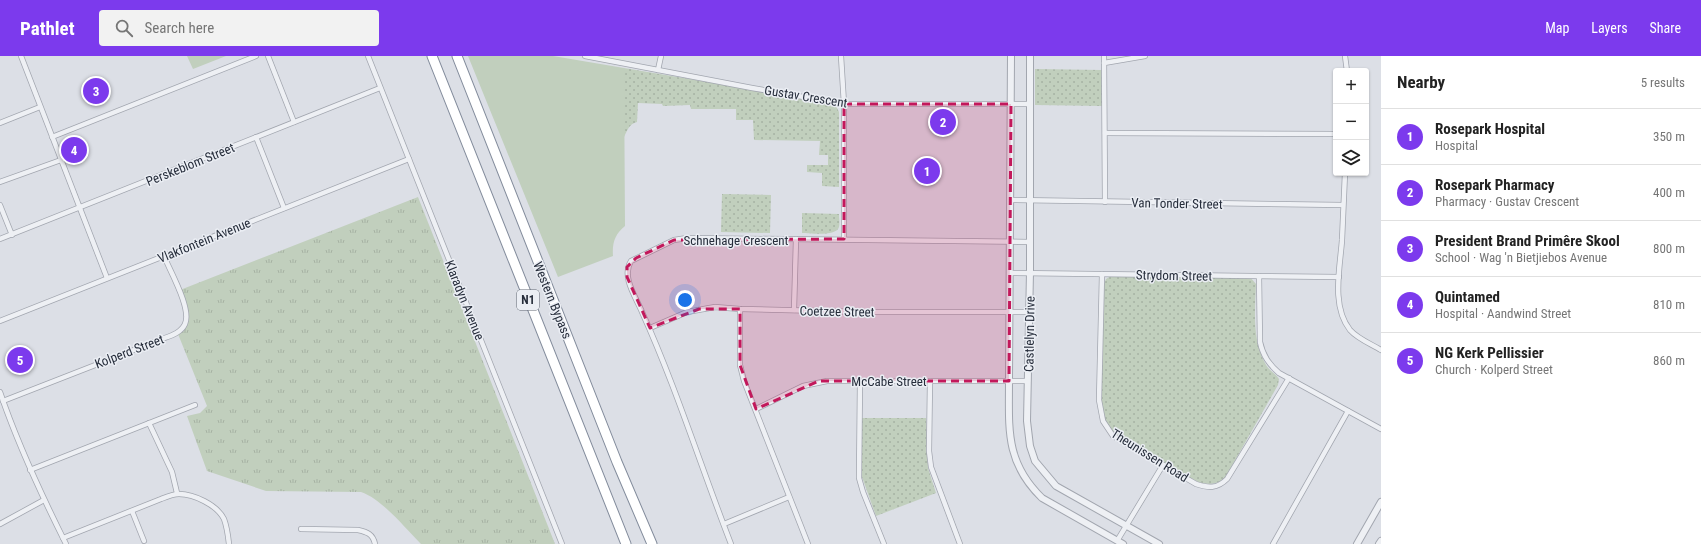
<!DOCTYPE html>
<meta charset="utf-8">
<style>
body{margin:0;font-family:"Roboto Condensed",sans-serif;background:#f2f2f2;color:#222}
.controls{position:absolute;right:12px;top:12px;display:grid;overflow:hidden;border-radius:4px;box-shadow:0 1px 3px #0004}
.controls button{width:36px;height:36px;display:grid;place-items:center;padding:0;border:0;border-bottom:1px solid #e0e0e0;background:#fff;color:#222;font:20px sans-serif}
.you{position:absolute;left:685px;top:244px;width:14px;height:14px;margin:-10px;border:3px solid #fff;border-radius:50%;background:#1a73e8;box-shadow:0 0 0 6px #1a73e833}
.badge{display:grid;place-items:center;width:26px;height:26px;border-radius:50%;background:#7c3aed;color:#fff;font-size:13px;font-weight:700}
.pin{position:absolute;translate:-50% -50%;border:2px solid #fff;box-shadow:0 1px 4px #0006}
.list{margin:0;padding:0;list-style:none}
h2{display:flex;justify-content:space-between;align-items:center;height:52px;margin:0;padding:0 16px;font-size:17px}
h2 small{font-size:13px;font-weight:400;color:#767676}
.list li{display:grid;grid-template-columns:26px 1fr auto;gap:12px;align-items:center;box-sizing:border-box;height:56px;padding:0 16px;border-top:1px solid #e0e0e0}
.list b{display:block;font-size:15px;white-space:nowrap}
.list p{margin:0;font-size:13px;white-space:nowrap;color:#767676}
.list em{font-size:13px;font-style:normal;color:#767676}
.icon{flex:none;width:22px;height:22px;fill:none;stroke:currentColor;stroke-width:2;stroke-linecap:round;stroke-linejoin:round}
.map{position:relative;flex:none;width:1381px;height:488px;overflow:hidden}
header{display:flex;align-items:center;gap:24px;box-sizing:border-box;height:56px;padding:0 20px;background:#7c3aed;color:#fff}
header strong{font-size:19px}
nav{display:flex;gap:22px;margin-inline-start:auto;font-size:14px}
.search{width:280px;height:36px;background:#f2f2f2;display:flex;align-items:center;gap:10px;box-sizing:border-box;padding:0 14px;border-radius:4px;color:#767676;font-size:15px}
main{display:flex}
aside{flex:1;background:#fff}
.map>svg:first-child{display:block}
</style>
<header>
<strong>Pathlet</strong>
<div class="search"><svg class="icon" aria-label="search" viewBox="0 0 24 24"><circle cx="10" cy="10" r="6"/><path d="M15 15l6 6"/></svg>Search here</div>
<nav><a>Map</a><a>Layers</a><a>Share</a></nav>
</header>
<main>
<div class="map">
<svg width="1381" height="488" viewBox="0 0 1381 488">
<defs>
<pattern id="grass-tufts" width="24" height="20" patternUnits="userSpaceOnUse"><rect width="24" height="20" fill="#c1cfbd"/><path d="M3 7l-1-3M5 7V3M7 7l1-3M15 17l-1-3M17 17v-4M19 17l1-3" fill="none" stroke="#a6b2a3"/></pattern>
<pattern id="park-dots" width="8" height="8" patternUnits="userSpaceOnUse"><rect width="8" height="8" fill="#c1cfbd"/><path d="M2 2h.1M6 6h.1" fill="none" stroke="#a6b2a3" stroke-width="1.8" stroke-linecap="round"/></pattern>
</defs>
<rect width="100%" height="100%" fill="#dcdfe6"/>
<path fill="url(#grass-tufts)" d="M418 141 555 488H421C405 472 382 443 361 436L266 435 207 415 187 360 200 357 207 350 178 278 187 267 180 234Z"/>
<g fill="url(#park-dots)">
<path d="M624 12 832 47 836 50 839 56V131L822 130V117L807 116V109H828V99H819L820 85 754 84 753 64H736V53H691L690 49 663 50 662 48 638 47 637 66C629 68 627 75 624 81Z"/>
<path d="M1035 13 1102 14V50L1035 49Z"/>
<path d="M722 138 771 139 770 177 721 176Z"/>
<path d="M802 157 839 158C839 162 840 168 839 171 836 181 810 177 802 177Z"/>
<path d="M1111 220 1250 221 1256 228C1255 253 1252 284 1265 307 1268 314 1275 317 1279 323L1278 329 1225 422C1216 429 1209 429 1198 426L1113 378 1106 369 1101 343 1104 228 1106 223Z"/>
<path d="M862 362H926L928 412 936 437 876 460 862 421 860 407Z"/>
</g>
<g fill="#c1cfbd">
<path d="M187 0H226L193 13Z"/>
<path d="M468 0H553L624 12 625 170C615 178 612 187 613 200L558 221Z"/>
</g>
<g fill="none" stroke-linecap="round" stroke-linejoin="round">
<g stroke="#a2a6af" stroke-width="6">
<g id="minor">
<path d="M21 0 107 222"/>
<path d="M268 0 294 66"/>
<path d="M368 0 562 488"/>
<path d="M585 0 752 32 844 48H1030"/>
<path d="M841 0 844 48V183"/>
<path d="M1104 0 1105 146"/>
<path d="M1345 0 1347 15"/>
<path d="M1104 7 1145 0"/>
<path d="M658 14 661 0"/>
<path d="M0 67 40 51"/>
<path d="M1105 77 1336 78"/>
<path d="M52 81 256 0"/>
<path d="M256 81 284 152"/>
<path d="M1345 117C1344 139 1343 162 1342 184 1340 212 1331 250 1350 274 1358 283 1371 288 1381 294"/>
<path d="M0 126 61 104"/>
<path d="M1011 144 1343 149"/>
<path d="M0 149 12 179"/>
<path d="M0 183 380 32"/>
<path d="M1010 217 1339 221"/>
<path d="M1102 218 1099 344 1103 365 1113 380 1196 428C1208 432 1217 433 1227 423L1289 322"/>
<path d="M1259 220 1260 286C1263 300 1269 308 1279 317L1381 373"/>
<path d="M740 253V309L744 325 808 488"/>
<path d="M794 254 796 183"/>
<path d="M0 265 409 103"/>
<path d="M650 272 687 256 715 251 740 253 864 256H1029"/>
<path d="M860 325 859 422 863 436 884 488"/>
<path d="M930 325 929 395 931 411 960 488"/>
<path d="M0 336C18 389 41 438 66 488"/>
<path d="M3 345 162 283C170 280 181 277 185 268 192 253 170 215 164 200"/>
<path d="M756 353 803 330 827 325H1028"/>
<path d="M149 367 172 416 177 437"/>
<path d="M30 414 195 349"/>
<path d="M132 455 144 485"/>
<path d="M0 468 44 444"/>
<path d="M724 468 789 441"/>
<path d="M301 473 358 474C367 476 373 478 375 488"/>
<path d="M63 482 161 443C166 441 173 438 179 438 194 438 217 449 224 463 227 471 228 479 229 488"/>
<path d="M1117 485 1163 409"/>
<path d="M731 488C701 411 676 331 642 256 636 241 621 221 631 205L674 184 687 182 1030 186"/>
<path d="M1273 488 1348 355"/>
</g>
</g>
<g stroke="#a2a6af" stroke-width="8">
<g id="tertiary">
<path d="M1011 0 1009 325C1009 373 1005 406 1042 442L1123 488"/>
<path d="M1030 0V216L1027 365 1030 390 1035 405 1056 430 1159 488"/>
<path d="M1357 488 1381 446"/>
<path d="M1379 488 1381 485"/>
</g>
</g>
<g stroke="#838c9c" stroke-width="11">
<g id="motorway">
<path d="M432 0 626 488"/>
<path d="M457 0 617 406 652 488"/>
</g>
</g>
<use href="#minor" stroke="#eef0f4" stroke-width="4.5"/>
<use href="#tertiary" stroke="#eef0f4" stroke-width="6"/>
<use href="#motorway" stroke="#fff" stroke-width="9"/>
</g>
<path fill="#c2185b" fill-opacity="0.2" stroke="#c2185b" stroke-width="3" stroke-dasharray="8 5" stroke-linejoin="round" d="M844 48H1011L1009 325H819L756 353 740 309V253H699L650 272 627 221V211L636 202 674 184 844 183Z"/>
<g text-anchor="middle" stroke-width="3" stroke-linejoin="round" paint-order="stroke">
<rect fill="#ebeef4" stroke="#616772" stroke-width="1" x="517" y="234" width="22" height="20" rx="3"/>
<g font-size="12" font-weight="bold" fill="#262d3b">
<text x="528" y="248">N1</text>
</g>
<g font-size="13" fill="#262d3b" stroke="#ebeef4">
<text transform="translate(806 40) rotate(9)" y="5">Gustav Crescent</text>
<text transform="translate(190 108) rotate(-22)" y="5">Perskeblom Street</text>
<text transform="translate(1177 147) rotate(1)" y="5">Van Tonder Street</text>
<text transform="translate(204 184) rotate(-22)" y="5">Vlakfontein Avenue</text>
<text x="736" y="189">Schnehage Crescent</text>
<text transform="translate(1174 219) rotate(1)" y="5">Strydom Street</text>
<text transform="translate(465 244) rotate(68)" y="5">Klaradyn Avenue</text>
<text transform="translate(553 244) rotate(68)" y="5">Western Bypass</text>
<text transform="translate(837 255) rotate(1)" y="5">Coetzee Street</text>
<text transform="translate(1029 278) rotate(-89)" y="5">Castlelyn Drive</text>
<text transform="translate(129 295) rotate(-21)" y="5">Kolperd Street</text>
<text x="889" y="330">McCabe Street</text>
<text transform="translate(1150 399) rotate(32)" y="5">Theunissen Road</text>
</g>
</g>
</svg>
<div class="controls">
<button>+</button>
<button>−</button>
<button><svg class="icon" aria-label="layers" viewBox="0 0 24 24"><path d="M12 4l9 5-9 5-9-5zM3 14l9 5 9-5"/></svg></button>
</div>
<div class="you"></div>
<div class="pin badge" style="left:927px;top:115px">1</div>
<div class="pin badge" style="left:943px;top:66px">2</div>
<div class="pin badge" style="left:96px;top:35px">3</div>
<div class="pin badge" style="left:74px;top:94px">4</div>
<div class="pin badge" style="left:20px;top:304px">5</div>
</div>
<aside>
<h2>Nearby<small>5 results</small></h2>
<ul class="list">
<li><span class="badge">1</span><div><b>Rosepark Hospital</b><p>Hospital</p></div><em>350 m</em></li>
<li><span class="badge">2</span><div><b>Rosepark Pharmacy</b><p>Pharmacy · Gustav Crescent</p></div><em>400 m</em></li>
<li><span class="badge">3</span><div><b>President Brand Primêre Skool</b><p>School · Wag 'n Bietjiebos Avenue</p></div><em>800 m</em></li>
<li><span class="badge">4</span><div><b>Quintamed</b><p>Hospital · Aandwind Street</p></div><em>810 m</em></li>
<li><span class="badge">5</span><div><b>NG Kerk Pellissier</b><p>Church · Kolperd Street</p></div><em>860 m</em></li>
</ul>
</aside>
</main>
